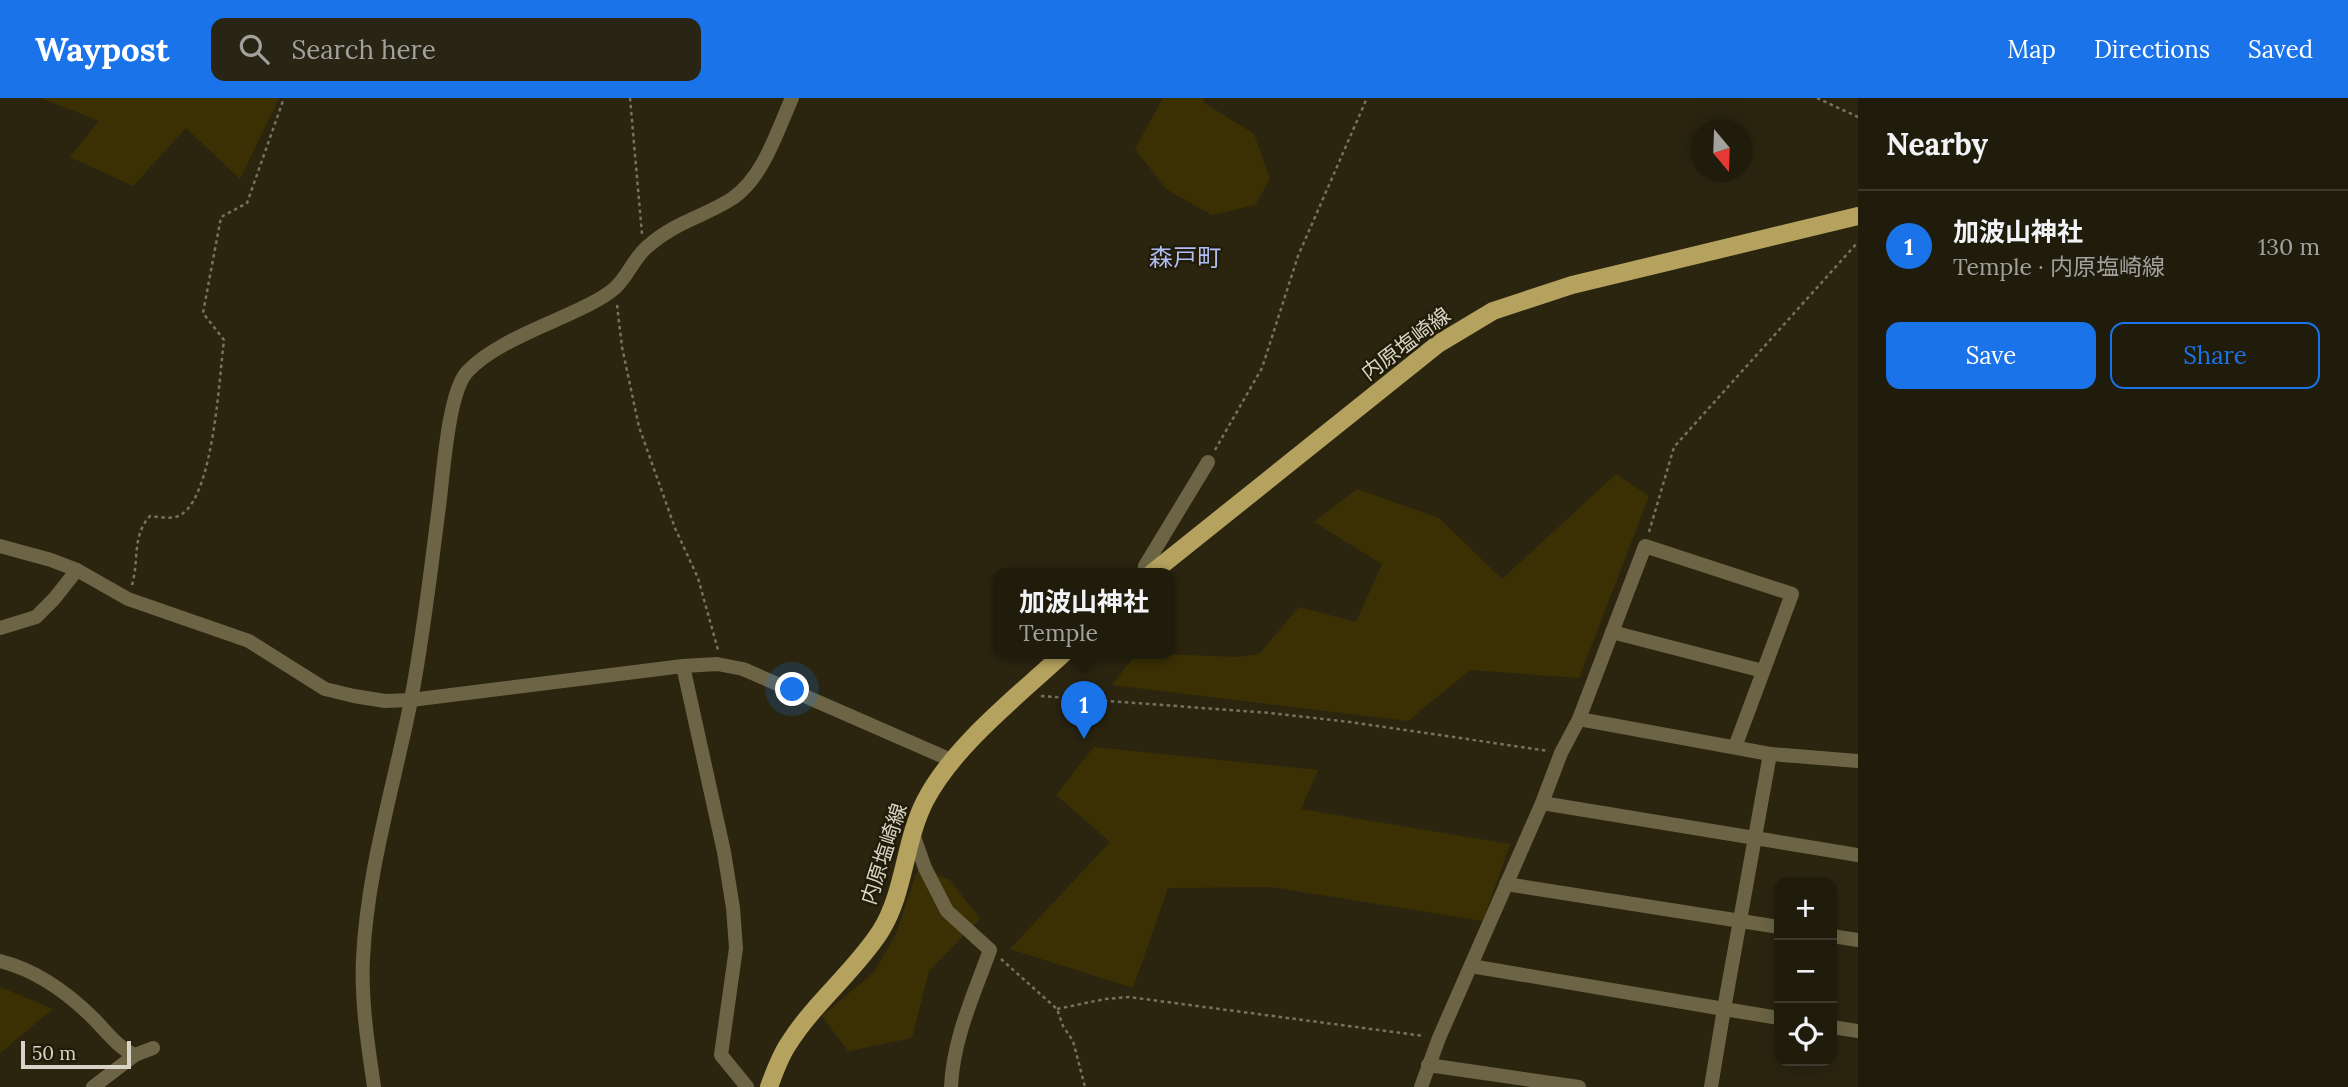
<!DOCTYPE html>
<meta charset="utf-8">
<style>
body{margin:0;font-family:Lora,"Noto Sans JP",serif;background:#282515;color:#f1f3f6}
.controls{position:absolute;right:21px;bottom:21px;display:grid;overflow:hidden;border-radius:14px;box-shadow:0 4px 18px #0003}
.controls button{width:63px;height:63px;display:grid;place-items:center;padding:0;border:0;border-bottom:2px solid #3d3a2d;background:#201c0c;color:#f1f3f6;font:35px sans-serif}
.compass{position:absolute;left:1690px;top:21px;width:63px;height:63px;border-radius:50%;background:#201c0c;box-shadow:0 4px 18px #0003;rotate:161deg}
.scale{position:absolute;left:21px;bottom:18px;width:110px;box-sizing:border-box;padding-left:7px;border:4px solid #d7d4c7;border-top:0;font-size:19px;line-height:24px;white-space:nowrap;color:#d7d4c7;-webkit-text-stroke:5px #211c07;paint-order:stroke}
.you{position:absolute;left:793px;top:592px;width:24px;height:24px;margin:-18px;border:5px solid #fff;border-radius:50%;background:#1a73e8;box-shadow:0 0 0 10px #1a73e833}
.badge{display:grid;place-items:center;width:46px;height:46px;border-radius:50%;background:#1a73e8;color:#fff;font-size:23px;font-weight:700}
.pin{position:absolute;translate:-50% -58px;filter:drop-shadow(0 2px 4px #0008)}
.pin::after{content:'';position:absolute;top:37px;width:24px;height:21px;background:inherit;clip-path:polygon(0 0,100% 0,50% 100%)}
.popup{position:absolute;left:993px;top:470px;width:182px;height:91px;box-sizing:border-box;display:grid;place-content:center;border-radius:14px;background:#201c0c;filter:drop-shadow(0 2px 5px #0005);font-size:23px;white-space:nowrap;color:#a2a19d}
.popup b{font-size:26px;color:#f1f3f6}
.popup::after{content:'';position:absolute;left:50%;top:100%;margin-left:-14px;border:14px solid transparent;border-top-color:#201c0c}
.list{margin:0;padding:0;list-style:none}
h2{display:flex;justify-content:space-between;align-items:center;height:91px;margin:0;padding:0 28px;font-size:30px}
h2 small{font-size:23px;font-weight:400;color:#a2a19d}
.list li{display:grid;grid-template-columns:46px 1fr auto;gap:21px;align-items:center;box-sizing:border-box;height:112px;padding:0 28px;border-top:2px solid #3d3a2d}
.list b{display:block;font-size:26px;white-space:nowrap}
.list p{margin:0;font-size:23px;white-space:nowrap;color:#a2a19d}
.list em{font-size:23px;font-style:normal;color:#a2a19d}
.actions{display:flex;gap:14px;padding:21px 28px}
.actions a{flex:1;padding:16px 0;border:2px solid #1a73e8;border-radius:14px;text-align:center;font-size:24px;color:#1a73e8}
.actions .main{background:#1a73e8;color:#fff}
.icon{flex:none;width:38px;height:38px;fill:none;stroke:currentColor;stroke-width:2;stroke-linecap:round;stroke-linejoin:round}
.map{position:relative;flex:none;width:1858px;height:989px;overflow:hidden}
header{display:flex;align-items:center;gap:42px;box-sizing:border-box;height:98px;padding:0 35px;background:#1a73e8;color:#fff}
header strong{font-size:33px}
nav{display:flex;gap:38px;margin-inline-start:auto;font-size:24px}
.search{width:490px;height:63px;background:#282515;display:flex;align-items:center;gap:18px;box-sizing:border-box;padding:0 24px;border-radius:14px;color:#a2a19d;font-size:26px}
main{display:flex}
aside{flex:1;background:#201c0c}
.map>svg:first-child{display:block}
</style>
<header>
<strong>Waypost</strong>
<div class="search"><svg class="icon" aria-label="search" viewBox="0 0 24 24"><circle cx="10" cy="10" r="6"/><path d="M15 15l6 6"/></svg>Search here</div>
<nav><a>Map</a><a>Directions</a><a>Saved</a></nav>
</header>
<main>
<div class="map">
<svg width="1858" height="989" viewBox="0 0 1858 989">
<rect width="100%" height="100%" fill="#2b2510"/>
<g fill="#3b3004">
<path d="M41 0H279L240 81 186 30 133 88 70 59 99 23Z"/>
<path d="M1163 0H1204L1203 4 1254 36 1270 81 1255 107 1212 117 1166 91 1135 51Z"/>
<path d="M1616 376 1649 398 1579 580 1470 572 1408 623 1112 587 1137 555 1237 559 1259 556 1299 509 1356 524 1382 466 1314 424 1357 391 1439 420 1502 481Z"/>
<path d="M1094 649 1318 672 1301 711 1510 746 1483 823 1271 789 1168 790 1133 890 1010 851 1110 744 1056 697Z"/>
<path d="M918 771 950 782 980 821 929 873 912 940 848 953 822 918 874 874 896 836Z"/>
<path d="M0 889 53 911 0 955Z"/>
</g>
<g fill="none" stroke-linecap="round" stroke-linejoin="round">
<g stroke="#767260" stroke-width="2.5" stroke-dasharray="3.5 3.5" stroke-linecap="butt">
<path d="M630 0 642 136"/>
<path d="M1817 0 1858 19"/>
<path d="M617 207 622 249 639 329 675 430 698 480 718 552"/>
<path d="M1215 352 1262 270 1298 158 1367 0"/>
<path d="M1649 434 1674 349 1858 144"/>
<path d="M132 487C139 463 132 437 150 418 161 419 173 422 182 416 214 394 219 280 224 242L203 215 221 119 247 105 284 0"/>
<path d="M1041 598 1270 615 1350 624 1549 653"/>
<path d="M1001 861 1057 911 1063 928 1073 943 1085 989"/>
<path d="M1057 911 1105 901 1129 899 1424 938"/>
</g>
<g stroke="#6c6444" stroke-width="14">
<path d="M0 448 51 462 77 472 128 501 249 543 325 591 354 598 385 603 411 602 683 568 717 566 743 571 951 662"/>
<path d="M1144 475 1145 468 1208 364"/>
<path d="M0 530 36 519 54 501 77 472"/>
<path d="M1612 534 1763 573"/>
<path d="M683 568 724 754 733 810 736 850 721 957 747 989"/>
<path d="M1579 621 1770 656 1858 663"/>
<path d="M1542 705 1858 757"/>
<path d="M913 736 925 770 947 813 990 852C974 896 953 941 951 989"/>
<path d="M1506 786 1779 829"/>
<path d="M1832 838 1858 842"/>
<path d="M0 863C36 872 68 895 94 921 107 934 118 950 135 957"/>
<path d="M1471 868 1724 911 1770 656"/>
<path d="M1428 967 1579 989"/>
<path d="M93 989 135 957 153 950"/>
<path d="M374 989C368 947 361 904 363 861 367 773 394 688 411 602 423 540 430 478 438 416 443 384 447 296 467 274 494 244 554 225 590 206 598 202 608 196 615 190 628 178 634 160 647 149 676 123 704 119 733 100 764 78 777 33 792 0"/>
<path d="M1421 989 1439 940 1542 705 1561 655 1579 621 1645 448 1792 496 1735 649"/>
</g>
<g stroke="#6c6444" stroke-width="14">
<path d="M1832 929 1858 933"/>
<path d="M1711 989 1724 911 1779 920"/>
</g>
<g stroke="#b4a25e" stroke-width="18">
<path d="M1152 475 1438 246 1493 213 1572 187 1858 118"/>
<path d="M769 989C774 975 780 958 789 945 815 904 854 874 880 834 905 795 904 744 925 703 954 647 1018 598 1064 555"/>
</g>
</g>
<g text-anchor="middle" stroke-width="5" stroke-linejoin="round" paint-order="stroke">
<g font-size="21" fill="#d7d4c7" stroke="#211c07">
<text transform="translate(1406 246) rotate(-37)" y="7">内原塩崎線</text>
<text transform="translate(884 756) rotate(-72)" y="7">内原塩崎線</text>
</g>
<g font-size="24" fill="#b1bdf5" stroke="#211c07">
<text x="1185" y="168">森戸町</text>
</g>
</g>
</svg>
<div class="controls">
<button>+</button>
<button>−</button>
<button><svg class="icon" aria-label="locate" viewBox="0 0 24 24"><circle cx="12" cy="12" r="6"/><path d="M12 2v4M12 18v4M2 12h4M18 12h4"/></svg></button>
</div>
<svg class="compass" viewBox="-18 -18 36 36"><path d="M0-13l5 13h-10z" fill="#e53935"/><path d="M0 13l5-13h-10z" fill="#a2a19d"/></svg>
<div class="scale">50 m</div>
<div class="you"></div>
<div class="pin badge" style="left:1084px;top:641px">1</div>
<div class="popup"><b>加波山神社</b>Temple</div>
</div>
<aside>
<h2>Nearby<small></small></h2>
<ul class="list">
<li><span class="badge">1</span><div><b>加波山神社</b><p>Temple · 内原塩崎線</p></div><em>130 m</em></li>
</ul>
<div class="actions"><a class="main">Save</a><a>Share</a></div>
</aside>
</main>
